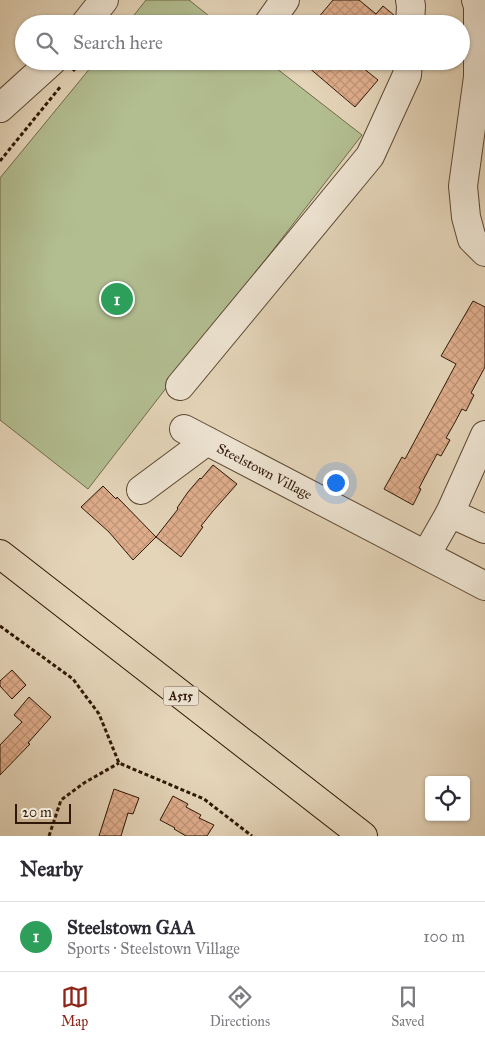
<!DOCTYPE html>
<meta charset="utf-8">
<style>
body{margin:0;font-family:"IM FELL Great Primer",serif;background:#f7f7f7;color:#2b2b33}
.controls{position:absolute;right:15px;bottom:15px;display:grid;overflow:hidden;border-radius:5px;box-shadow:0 1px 4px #0004}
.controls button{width:45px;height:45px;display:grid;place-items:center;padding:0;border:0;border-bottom:1px solid #e1e1e2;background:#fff;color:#2b2b33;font:25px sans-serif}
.scale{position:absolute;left:15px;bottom:12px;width:56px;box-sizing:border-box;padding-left:5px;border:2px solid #2f1805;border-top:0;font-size:14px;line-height:18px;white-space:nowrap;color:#2f1805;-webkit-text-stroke:4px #ede3d1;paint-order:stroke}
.you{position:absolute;left:335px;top:482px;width:18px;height:18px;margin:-12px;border:4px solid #fff;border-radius:50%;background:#1a73e8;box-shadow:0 0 0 8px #1a73e833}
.badge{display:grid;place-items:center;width:32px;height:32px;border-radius:50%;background:#8f2418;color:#fff;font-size:16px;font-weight:700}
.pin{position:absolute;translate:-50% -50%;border:2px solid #fff;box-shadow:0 1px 5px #0006}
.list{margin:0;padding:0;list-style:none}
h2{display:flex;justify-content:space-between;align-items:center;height:65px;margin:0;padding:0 20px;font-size:21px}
h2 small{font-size:16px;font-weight:400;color:#7c7c81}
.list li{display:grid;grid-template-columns:32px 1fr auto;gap:15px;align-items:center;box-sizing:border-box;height:70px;padding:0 20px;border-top:1px solid #e1e1e2}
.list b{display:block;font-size:19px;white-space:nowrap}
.list p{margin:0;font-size:16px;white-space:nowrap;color:#7c7c81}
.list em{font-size:16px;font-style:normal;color:#7c7c81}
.icon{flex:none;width:28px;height:28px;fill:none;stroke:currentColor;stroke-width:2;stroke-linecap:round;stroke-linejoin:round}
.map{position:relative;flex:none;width:485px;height:836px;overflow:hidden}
.search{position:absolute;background:#fff;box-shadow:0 1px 4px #0004;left:15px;right:15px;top:15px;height:55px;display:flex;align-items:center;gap:12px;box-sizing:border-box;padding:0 18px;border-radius:28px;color:#7c7c81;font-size:19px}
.sheet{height:135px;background:#fff}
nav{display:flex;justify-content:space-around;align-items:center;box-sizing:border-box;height:70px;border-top:1px solid #e1e1e2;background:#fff;font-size:14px;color:#7c7c81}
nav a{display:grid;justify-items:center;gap:2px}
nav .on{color:#8f2418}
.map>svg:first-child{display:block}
</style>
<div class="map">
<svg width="485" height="836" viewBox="0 0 485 836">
<defs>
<pattern id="building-cross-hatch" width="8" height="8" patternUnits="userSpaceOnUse" patternTransform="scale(1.25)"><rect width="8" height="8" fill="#dfad8c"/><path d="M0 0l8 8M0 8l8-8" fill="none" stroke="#c09477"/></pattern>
</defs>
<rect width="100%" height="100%" fill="#e4d4b8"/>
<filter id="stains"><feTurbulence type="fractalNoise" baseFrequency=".004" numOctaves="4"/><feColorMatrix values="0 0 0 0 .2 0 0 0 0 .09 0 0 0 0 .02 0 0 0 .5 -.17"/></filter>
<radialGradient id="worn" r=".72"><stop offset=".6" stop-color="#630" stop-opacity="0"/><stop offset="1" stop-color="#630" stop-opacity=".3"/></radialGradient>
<g fill="#b2bd90" stroke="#706a4a">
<path d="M146 0H189L219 24H127Z"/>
<path d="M96 61H267L362 135 88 489 0 420V178Z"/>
</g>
<g fill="url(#building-cross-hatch)" stroke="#2f1805">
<path d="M333 0H359L376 14 383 6 395 16 394 24H313Z"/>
<path d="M301 61H369L363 68 378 80 355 107Z"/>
<path d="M473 301 485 307V367L471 393 474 395 466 411 462 409 454 424 446 438 450 440 441 456 437 454 419 488 421 489 413 505 384 489 402 457 405 459 456 364 441 356Z"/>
<path d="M213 465 237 484 213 511 201 526 203 527 181 557 156 537 178 509 177 508 188 492 200 478 201 479Z"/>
<path d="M103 486 116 499 117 497 156 537 133 560 109 532 81 507Z"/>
<path d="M12 670 26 685 12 699 0 686V681Z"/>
<path d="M29 697 51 717 28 743 30 744 0 775V745L22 722 14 715Z"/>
<path d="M114 789 139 798 133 814 128 813 121 836H99Z"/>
<path d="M173 796 188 804 186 807 201 815 199 818 214 825 207 836H186L174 829 175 828 160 820Z"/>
</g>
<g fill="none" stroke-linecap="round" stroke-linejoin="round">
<g stroke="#5c4732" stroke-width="30">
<g id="minor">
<path d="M410 0 411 6 410 24"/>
<path d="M476 0 478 6V77L463 186 466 217 472 239 485 252"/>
<path d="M85 24 104 0"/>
<path d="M268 24 285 0"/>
<path d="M0 108 52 61"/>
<path d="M180 386 370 156 407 75 408 61"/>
<path id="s1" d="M184 429 485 586"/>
<path d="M141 490 207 441"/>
<path d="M450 513 485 529"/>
<path d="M426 555 450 513 485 435"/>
</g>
</g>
<g stroke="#2f1805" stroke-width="30">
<path id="highway" d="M0 554 363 836"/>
</g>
<g stroke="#2f1805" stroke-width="3" stroke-dasharray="4 2.5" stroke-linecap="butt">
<path d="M73 71 81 61"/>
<path d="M0 161 61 86"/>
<path d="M0 626 73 679 99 714 119 763 204 799 252 836"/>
<path d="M49 836 61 800 84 783 119 763"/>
</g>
<use href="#minor" stroke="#ede3d1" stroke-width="28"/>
<use href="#highway" stroke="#e4d4b8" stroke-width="28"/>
</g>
<g text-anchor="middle" stroke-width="4.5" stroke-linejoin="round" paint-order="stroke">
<rect fill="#ede3d1" stroke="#685542" stroke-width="1" x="163.5" y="686.5" width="35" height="19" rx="4"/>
<g font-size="12" font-weight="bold" fill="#2f1805">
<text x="181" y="700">A515</text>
</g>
<g font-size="14" fill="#2f1805" stroke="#ede3d1">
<text dy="5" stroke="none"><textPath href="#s1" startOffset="91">Steelstown Village</textPath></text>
</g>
</g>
<rect width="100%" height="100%" filter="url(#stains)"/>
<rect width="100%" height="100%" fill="url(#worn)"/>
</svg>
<div class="controls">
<button><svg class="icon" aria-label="locate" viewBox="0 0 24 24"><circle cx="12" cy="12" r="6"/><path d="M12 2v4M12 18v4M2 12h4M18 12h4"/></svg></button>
</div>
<div class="scale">20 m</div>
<div class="you"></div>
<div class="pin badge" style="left:117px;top:299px;background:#2e9e5b">1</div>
<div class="search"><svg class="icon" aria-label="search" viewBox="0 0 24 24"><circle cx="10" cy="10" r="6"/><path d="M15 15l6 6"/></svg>Search here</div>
</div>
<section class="sheet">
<h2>Nearby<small></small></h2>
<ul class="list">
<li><span class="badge" style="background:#2e9e5b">1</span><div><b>Steelstown GAA</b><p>Sports · Steelstown Village</p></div><em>100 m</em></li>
</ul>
</section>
<nav>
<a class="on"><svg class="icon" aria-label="map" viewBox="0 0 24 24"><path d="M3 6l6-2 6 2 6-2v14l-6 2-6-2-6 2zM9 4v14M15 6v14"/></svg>Map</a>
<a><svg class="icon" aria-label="directions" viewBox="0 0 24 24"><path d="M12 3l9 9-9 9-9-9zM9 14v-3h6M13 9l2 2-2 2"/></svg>Directions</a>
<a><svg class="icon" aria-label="saved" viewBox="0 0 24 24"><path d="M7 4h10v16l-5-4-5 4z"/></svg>Saved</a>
</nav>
